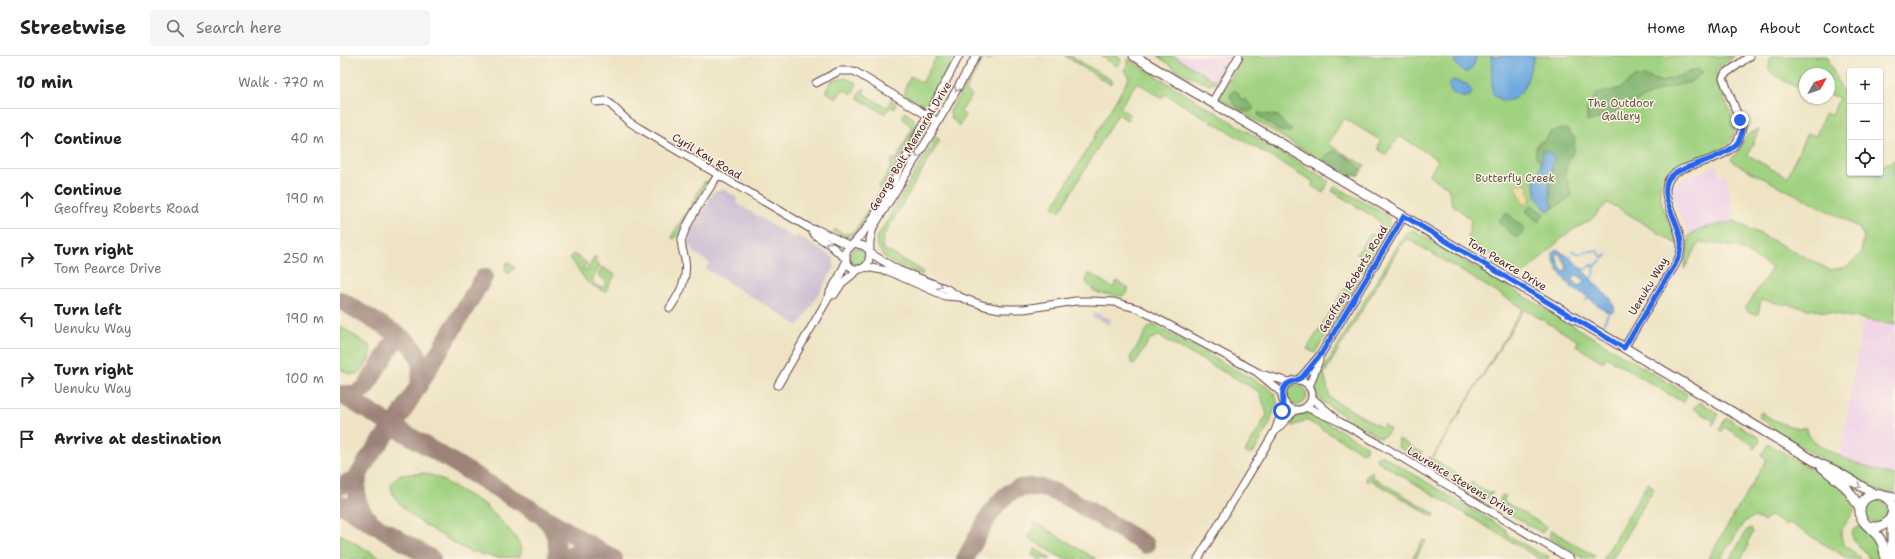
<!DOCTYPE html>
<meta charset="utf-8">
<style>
body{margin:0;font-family:"Shantell Sans",sans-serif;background:#f6f6f6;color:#222}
.controls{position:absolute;right:12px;top:12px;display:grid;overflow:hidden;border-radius:4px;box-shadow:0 1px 3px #0004}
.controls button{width:36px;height:36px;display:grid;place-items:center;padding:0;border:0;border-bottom:1px solid #e0e0e0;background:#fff;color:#222;font:20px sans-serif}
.compass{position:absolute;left:1459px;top:12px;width:36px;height:36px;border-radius:50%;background:#fff;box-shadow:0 1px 3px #0004;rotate:50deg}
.stop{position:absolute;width:12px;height:12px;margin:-9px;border:3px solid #2563eb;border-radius:50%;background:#fff}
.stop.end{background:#2563eb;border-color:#fff;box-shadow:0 1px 4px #0008}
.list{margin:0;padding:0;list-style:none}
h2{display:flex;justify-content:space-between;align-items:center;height:52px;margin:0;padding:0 16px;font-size:17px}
h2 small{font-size:13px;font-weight:400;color:#767676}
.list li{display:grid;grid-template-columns:26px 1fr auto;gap:12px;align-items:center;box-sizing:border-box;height:60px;padding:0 16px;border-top:1px solid #e0e0e0}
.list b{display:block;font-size:15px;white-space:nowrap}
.list p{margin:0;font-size:13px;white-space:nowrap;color:#767676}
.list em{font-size:13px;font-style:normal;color:#767676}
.icon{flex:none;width:22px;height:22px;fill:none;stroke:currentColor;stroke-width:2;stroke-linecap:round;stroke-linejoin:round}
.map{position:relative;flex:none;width:1555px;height:503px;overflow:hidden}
header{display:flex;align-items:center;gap:24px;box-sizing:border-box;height:56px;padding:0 20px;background:#fff;border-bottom:1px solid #e0e0e0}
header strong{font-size:19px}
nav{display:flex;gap:22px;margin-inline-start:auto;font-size:14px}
.search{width:280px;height:36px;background:#f6f6f6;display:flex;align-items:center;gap:10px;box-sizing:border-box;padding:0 14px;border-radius:4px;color:#767676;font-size:15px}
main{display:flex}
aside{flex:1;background:#fff}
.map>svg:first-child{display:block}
</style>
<header>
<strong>Streetwise</strong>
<div class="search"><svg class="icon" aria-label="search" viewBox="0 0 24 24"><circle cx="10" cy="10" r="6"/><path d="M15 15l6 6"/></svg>Search here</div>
<nav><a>Home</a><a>Map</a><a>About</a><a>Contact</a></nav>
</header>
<main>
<aside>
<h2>10 min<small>Walk · 770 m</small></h2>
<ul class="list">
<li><svg class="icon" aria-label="ahead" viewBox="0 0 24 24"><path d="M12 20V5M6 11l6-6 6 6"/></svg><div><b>Continue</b></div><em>40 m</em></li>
<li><svg class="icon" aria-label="ahead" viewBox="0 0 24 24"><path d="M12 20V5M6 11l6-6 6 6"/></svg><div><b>Continue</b><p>Geoffrey Roberts Road</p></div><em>190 m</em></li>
<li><svg class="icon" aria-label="right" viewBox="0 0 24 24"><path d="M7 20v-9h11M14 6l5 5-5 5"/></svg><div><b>Turn right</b><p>Tom Pearce Drive</p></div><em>250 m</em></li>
<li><svg class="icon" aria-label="left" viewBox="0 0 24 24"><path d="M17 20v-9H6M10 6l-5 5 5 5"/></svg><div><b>Turn left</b><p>Uenuku Way</p></div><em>190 m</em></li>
<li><svg class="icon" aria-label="right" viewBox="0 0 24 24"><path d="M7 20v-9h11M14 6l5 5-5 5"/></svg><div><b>Turn right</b><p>Uenuku Way</p></div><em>100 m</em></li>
<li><svg class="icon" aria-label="arrive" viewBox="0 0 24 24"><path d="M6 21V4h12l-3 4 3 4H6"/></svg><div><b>Arrive at destination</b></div></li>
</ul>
</aside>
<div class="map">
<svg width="1555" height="503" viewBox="0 0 1555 503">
<rect width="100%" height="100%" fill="#fcf5e5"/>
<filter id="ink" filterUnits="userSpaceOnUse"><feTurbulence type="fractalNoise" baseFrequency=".025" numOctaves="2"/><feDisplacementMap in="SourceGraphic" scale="8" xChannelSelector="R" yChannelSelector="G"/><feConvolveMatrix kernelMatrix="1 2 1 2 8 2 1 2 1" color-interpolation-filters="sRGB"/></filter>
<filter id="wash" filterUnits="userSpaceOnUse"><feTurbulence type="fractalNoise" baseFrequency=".012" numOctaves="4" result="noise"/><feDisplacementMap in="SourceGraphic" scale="16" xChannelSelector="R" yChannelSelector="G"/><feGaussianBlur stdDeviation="0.9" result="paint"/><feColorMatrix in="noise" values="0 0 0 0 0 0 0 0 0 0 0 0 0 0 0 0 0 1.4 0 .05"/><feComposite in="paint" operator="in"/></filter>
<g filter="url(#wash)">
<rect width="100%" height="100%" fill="#eee4c4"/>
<g fill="#eed0e7">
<path d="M830 0H892L874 27Z"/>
<path d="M1376 110 1381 120 1386 118 1395 165 1360 173 1349 180 1333 140V131L1336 126Z"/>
<path d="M1523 264 1555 269V419L1544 417 1500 400Z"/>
</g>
<g fill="#ccbed3">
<path d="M383 133 395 140 397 144 396 147 454 182 458 180 494 202V212L459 270 366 213 370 207 356 198 349 188 350 176 374 136Z"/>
<path d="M754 256 771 263 769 269 752 261Z"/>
</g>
<g fill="#a0d281" stroke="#757856">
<path d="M597 0H613C610 11 595 49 582 48 576 47 570 42 565 39V32L571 20 582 27Z"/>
<path d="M643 0H655L649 4 644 1 626 34 632 40 620 56 625 59 619 70 611 62 610 55Z"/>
<path d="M725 0H731L773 25 770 28Z"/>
<path d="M761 0H779L781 6 777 10Z"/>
<path d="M818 0H834L875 25 883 12 880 9 885 12 874 28 870 25V29L839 16Z"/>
<path d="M903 0H1394L1376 14 1378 28 1396 69C1393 79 1390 89 1381 95 1360 108 1312 105 1321 143 1324 158 1333 173 1338 189L1277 151 1267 147 1251 164 1229 176 1182 219 1130 185 1128 182 1131 164 1112 148 1108 131 1089 120 1098 104 1060 80 1045 99 1038 93 1040 84 1004 62 988 88 1025 110 1009 122 879 42Z"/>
<path d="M1430 0H1487L1510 53V117H1540V111L1555 104V269L1421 244 1418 258H1411L1405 253 1432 212 1398 191 1360 186 1344 213 1349 180 1360 173 1395 165 1490 214 1507 211 1521 197 1524 181 1520 173 1506 164 1409 115 1395 107 1391 103 1399 94 1407 79 1419 73 1408 99 1447 122 1467 77 1476 80 1485 57 1492 60 1499 42 1489 38V18H1465V21L1460 23 1456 31 1434 19 1429 14Z"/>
<path d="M788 3 989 125 983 137 972 130 974 126 825 38 822 42 797 26 780 52 790 59 787 64 778 58 720 155 713 151 789 22 784 14 788 8Z"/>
<path d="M505 22 517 27 512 38 503 33 496 43 486 35 491 25Z"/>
<path d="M525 32 523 37 547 52 551 44 556 48 555 53 550 51 545 58 518 42 520 36Z"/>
<path d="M564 56 573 62 576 69 522 170 513 178 505 182 493 176 495 173C503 178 508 180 516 173L540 134 538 131C545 122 551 114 552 103H556L572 72 562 61Z"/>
<path d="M577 70H578L574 79 534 155 522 172Z"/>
<path d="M596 81 600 84 543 181 542 192 583 215 582 219C562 211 539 207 536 183Z"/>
<path d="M365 125 368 127 342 170 338 180 333 183 332 180Z"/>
<path d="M995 130 1047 159C1052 167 1049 172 1045 180L1037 174 1041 170 1038 164 992 135Z"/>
<path d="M1073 174 1346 337 1347 339 1344 347 1266 301 1263 306 1236 290 1238 285 1184 253 1093 401 1183 252 1068 183 1065 184 1061 189 984 318 990 342 1042 372 1044 368 1050 373 1047 378 1040 382 981 345 975 337 974 329 1064 179Z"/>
<path d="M1032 178 1042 184 1023 216 1017 212 1023 201 1017 198 1029 179Z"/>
<circle cx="518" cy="201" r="9"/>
<path d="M233 198 247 207 243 213 246 215 255 200 257 202 254 206 260 209 252 225 258 231H264L266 227 264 223 258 220 262 211 275 219 265 236 247 226 230 202Z"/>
<path d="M167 206 175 211 170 217H167L165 212Z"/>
<path d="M749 217 773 232 777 225 788 232V236L782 240 758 237 753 234 746 226Z"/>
<path d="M1013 219 1019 224 975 297 967 293Z"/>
<path d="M812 269 816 270 929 332 935 338 938 349 934 354 930 367 914 396 909 398 905 396 927 359 920 336 819 280 810 283 795 308 792 309 790 302 808 272Z"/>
<path d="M0 270 30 290C33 298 24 317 15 318 10 319 4 315 0 313Z"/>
<circle cx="957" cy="339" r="10"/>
<path d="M1360 346 1379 358 1373 369H1372L1374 365 1353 352Z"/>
<path d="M1421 356C1435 366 1449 372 1467 372 1467 375 1467 378 1469 381 1480 395 1536 416 1555 419V438L1532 434 1430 371 1428 367 1419 361Z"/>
<path d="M963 358H972L1027 390 1024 397 966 364 953 370 950 368 955 361Z"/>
<path d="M1387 362 1419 382 1420 385 1414 393 1412 388 1384 371 1381 376 1379 374 1384 365Z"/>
<path d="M1059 383 1082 397 1077 402 1058 391Z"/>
<path d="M1428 388 1501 430 1515 451C1513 464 1494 472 1504 488 1508 494 1516 496 1520 503H1508L1448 466 1446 469 1430 460 1424 465 1414 461 1404 466 1380 503H1368L1427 403 1421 399Z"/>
<path d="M1041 399 1165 473 1168 479 1199 497 1209 500 1208 503H1200L1036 404 1037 401Z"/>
<path d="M1089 401 1121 420 1122 421 1115 425 1087 409Z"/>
<path d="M1030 416H1033L1031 420 1095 458 1094 461 1029 423 1027 426 1025 422Z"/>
<path d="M84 417 97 421 147 450 146 451C156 461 187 486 180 500 166 503 148 502 134 495L132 497C115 487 43 451 52 426L59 419Z"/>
<path d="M1131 426 1150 437 1153 436 1149 441 1145 443 1131 434Z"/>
<path d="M1308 427 1314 432 1272 503H1263Z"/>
<path d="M1162 439 1166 440 1163 445 1204 469 1206 471 1202 477 1160 452 1158 448Z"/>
<circle cx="1536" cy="455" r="12"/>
<path d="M696 467 756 503H724L687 481Z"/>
<path d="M1521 470C1537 473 1539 490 1542 503H1529C1526 491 1508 487 1513 474Z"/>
<path d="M1411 472 1413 476 1407 487 1409 489 1401 503H1390L1407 474Z"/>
<path d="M1211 474 1255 500 1253 503H1244L1209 481Z"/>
<path d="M0 478 42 503H0Z"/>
<path d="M1083 484 1086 485 1075 503H1072Z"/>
<path d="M695 493 711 503H699L692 499Z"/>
</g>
<g fill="#80b46f" stroke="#656a4d">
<path d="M1358 13 1363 16 1350 26 1322 33 1264 61 1247 66V53L1257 38 1281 32 1295 21 1304 20 1322 26Z"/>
<path d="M893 35 898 36 900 43 906 44 914 52 909 56C900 54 892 49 890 39Z"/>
<path d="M918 57 938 60 945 69 951 72V76L938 75 919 60Z"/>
<path d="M1221 73 1228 74 1235 83 1234 96 1229 103 1225 119 1232 140 1212 153 1213 148 1210 145 1211 138 1209 129 1213 110 1204 96 1201 107C1195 100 1194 96 1198 87L1206 84 1210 76Z"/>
<path d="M993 95C1005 98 1015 105 1022 115L1018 120 1005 116 984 104V101Z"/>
<path d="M1191 149 1204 158 1199 165H1197L1186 155Z"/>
<path d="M1166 156 1185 173 1177 182 1158 166Z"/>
</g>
<path fill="#eeda9e" stroke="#9c7c64" d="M1184 127 1187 129 1191 144 1184 150 1175 129Z"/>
<g fill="#6eaae0" stroke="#5c6486" fill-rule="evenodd">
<path d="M1114 0H1136L1134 9 1128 16H1124L1115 7Z"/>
<path d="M1151 0H1195L1184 33 1174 43 1164 45 1154 40 1152 34Z"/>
<path d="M1112 24 1127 28 1132 36 1130 40C1120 43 1109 39 1109 28Z"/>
<path d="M1203 95 1212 97C1217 108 1209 117 1209 128 1209 134 1211 139 1210 145L1213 148 1210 155 1205 153 1196 139 1194 126V122L1200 113Z"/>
<path d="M1217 193 1234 205 1265 238 1270 241 1275 253 1272 257C1262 255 1256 247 1248 241 1245 238 1241 237 1237 235 1227 230 1211 207 1213 196ZM1219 197 1227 211 1225 215C1220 213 1218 205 1216 199ZM1237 219 1245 224 1239 230 1232 224Z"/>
</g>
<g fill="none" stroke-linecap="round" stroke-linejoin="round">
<g stroke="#6eaae0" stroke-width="2">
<path d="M1533 117 1537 122 1544 121 1555 116"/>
<path d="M1232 195 1241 198 1248 195H1257L1261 200 1265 201"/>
<path d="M1230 202V199"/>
<path d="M1248 211 1251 209 1255 210"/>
<path d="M1243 213H1246"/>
<path d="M1254 217 1255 210 1267 199"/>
<path d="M1251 222 1253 219"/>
<path d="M1246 244 1249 241"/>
<path d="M1264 267 1269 256"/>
</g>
<g stroke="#9c8278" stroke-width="18">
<path d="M0 244C13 252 27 260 40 268 64 282 88 294 79 327"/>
<path d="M0 338 274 503"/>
<path d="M0 338H15L25 332 58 279"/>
<path d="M19 418C15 438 15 449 30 465"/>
<path d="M0 430 13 424 19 418 29 401 59 362 144 221"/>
<path d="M0 448 92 503"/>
<path d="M204 462C215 473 219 488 216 503"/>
<path d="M222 503 239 495 261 496"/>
<path d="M625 503C635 486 648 457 662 443 691 414 731 444 759 460 774 470 790 479 806 489"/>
</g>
</g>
</g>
<g filter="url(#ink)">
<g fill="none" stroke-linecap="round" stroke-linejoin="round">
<g stroke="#633d42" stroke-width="9">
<g id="minor">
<path d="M476 27 499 15H514L598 66"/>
<path d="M873 45 899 0"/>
<path d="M256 46 265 45 269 47 288 65 299 72 471 173 478 174 510 190"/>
<path d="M471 173 475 179 489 188 505 202"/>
<path d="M514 187 529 169 545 142 619 0"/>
<path d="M529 194 524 190 514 187 506 195V206C509 210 512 213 516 213 533 215 529 195 530 186 530 180 532 175 534 170L591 78 636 0"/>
<path d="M530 197 558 214 607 233 620 241 645 250 660 253H684L736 245H749L774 246 799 253 917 316 942 337"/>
<path d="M525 211 548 215 605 240 618 241"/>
<path d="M490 239H494L502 227 518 214"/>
<path d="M330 252C340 237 348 223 345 204 344 197 340 190 342 183 346 166 368 135 378 119"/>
<path d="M1284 292C1297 271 1309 250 1322 229 1329 218 1340 205 1341 192 1343 170 1316 141 1330 122 1345 102 1399 110 1402 70L1383 22 1385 18 1410 0"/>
<path d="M921 318 949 326"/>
<path d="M959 324 981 298 1064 160"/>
<circle cx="957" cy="339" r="15"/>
<path d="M438 329 490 239V236L499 221 506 206"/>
<path d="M969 331 979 304"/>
<path d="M972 342 994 361"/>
<path d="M966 351 1000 366 1041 389 1230 503"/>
<path d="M936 374 955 354"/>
<path d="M1543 439 1555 441"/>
<path d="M858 503 935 375 945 347"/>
</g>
</g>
<g stroke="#633d42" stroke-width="11">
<g id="major">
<path d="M794 0 1429 378 1478 407 1496 415 1534 438"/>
<path d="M1482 411 1506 431 1520 452"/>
<path d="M1529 470C1543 474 1555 464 1552 449 1545 432 1519 437 1520 456 1521 473 1545 473 1545 503"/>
<path d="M1552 503V462"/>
</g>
</g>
<use href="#minor" stroke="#fff" stroke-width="7"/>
<use href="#major" stroke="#fff" stroke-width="9"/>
</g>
<defs><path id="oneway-chevron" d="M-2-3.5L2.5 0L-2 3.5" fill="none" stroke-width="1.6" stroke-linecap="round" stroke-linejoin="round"/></defs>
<g stroke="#ae9aa0">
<use href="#oneway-chevron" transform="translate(617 33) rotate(121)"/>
<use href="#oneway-chevron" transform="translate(578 99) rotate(122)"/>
<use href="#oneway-chevron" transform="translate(488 188) rotate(-144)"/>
<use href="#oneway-chevron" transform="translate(600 230) rotate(22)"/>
<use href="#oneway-chevron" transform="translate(1518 430) rotate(32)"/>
</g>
</g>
<g fill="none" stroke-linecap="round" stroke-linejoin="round" filter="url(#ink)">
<path stroke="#2563eb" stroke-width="5" d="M942 355C945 345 939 335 947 328 952 324 958 325 962 321L981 298 1064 160 1284 292C1297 271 1310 250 1322 229 1329 218 1340 205 1341 191 1343 170 1318 143 1328 124 1340 104 1415 104 1400 64"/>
</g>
<g text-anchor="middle" stroke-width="3" stroke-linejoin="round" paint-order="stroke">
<g font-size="11" fill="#645545" stroke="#fcf5e5">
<text x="1281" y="51">The Outdoor<tspan x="1281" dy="13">Gallery</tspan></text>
<text x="1175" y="126">Butterfly Creek</text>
</g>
<g font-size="11" fill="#4a1f2b" stroke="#fcf5e5">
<text transform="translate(570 90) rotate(-59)" y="4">George Bolt Memorial Drive</text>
<text transform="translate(367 100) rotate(31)" y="4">Cyril Kay Road</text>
<text transform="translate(1167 208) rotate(31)" y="4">Tom Pearce Drive</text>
<text transform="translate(1013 223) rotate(-59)" y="4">Geoffrey Roberts Road</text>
<text transform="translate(1308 230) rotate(-59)" y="4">Uenuku Way</text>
<text transform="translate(1121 425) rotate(31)" y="4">Laurence Stevens Drive</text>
</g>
</g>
</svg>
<div class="controls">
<button>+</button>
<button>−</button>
<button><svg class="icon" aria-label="locate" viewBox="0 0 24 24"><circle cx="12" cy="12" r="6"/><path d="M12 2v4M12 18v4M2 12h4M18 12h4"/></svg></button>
</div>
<svg class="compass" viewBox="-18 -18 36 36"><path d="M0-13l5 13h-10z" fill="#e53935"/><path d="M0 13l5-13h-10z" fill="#767676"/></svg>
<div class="stop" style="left:942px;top:355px"></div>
<div class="stop end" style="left:1400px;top:64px"></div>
</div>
</main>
